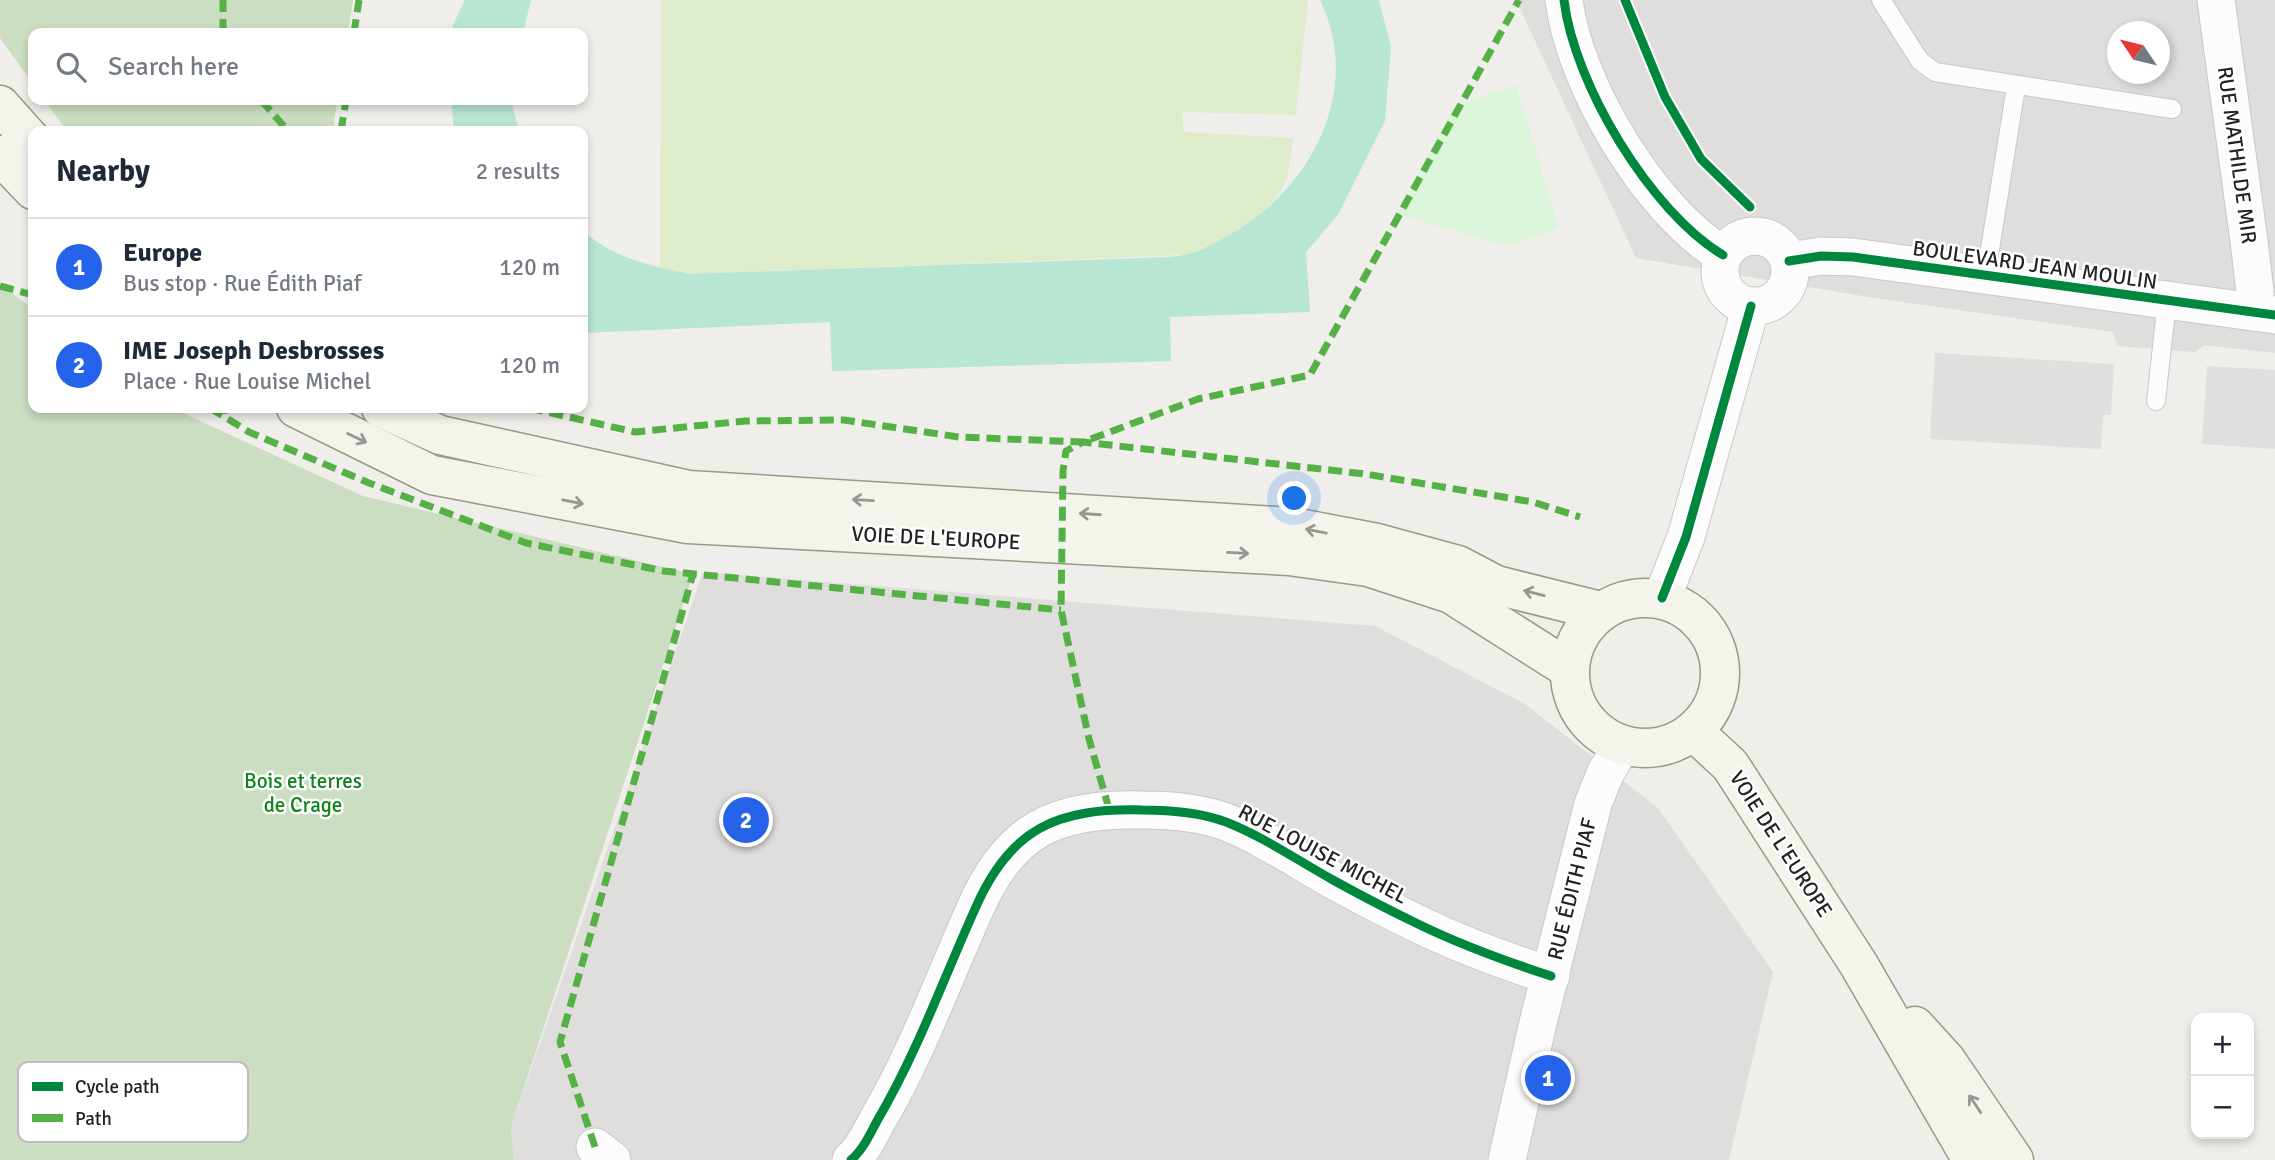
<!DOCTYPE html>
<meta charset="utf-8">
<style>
body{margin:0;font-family:Signika,sans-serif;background:#f6f6f7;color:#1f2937}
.controls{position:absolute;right:21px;bottom:21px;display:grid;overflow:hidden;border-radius:14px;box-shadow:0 4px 10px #0003}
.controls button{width:63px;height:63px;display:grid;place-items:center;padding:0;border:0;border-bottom:2px solid #e0e1e3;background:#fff;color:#1f2937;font:35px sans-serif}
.compass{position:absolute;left:2107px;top:21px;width:63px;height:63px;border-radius:50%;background:#fff;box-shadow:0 4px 10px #0003;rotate:305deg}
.you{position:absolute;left:1295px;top:499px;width:24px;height:24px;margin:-18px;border:5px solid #fff;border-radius:50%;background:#1a73e8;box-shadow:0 0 0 10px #1a73e833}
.badge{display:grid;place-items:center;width:46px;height:46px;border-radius:50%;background:#2563eb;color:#fff;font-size:23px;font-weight:700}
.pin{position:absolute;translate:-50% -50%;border:4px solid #fff;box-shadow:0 2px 7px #0006}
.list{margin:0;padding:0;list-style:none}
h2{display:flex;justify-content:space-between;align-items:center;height:91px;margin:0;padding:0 28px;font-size:30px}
h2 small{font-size:23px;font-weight:400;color:#747a83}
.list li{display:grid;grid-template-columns:46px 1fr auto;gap:21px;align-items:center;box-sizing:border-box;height:98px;padding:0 28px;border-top:2px solid #e0e1e3}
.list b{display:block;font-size:26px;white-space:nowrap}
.list p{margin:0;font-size:23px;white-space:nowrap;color:#747a83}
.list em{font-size:23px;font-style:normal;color:#747a83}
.icon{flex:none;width:38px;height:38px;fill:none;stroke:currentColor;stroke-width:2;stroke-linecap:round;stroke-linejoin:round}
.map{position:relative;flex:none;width:2275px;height:1160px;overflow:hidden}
.search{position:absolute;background:#fff;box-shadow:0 4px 10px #0003;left:28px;top:28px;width:560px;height:77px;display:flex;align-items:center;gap:18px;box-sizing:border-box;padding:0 24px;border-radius:14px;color:#747a83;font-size:26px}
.panel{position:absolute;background:#fff;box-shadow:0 4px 10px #0003;left:28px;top:126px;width:560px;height:287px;border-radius:14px}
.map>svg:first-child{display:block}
</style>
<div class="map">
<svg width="2275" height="1160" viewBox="0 0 2275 1160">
<rect width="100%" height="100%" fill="#f0eeeb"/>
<g fill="#dfdedc" fill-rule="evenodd">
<path d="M1516 0H2275V353L2204 345 2195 352 2117 346 2113 332 1868 297 1636 258ZM2118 32H2160V74H2118Z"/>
<path d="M703 572 1375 626 1525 704 1658 808 1773 972 1729 1160H514L511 1127Z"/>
</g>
<path fill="#ddeccb" d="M661 0H1308L1296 115 1182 112 1184 132 1293 138C1291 153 1290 174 1283 187 1263 223 1221 241 1185 255L690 274 660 268Z"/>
<g fill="#cbdec1">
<path d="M0 0H353L348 33H33V84L0 38Z"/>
<path d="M44 100H337L333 131H67Z"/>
<path d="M0 284 33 309V408H172L363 496 693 574 511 1127 514 1160H0Z"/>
</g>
<path fill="#daf5da" d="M1516 84 1559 229 1506 246 1398 214 1453 107Z"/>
<g fill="#b7e6d2">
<path d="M465 0H531L523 33H449Z"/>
<path d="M1320 0H1379L1391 47 1385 121 1338 215 1306 252 1310 312 1170 317 1171 361 832 371 830 322 583 333V231C614 258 650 266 690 274L1141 258C1155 257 1171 258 1184 255 1201 251 1218 241 1233 233 1313 186 1363 89 1320 0Z"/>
<path d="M451 100H511L519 131H454Z"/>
</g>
<g fill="#e0dfde">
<path d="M1935 353 2114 364 2111 415H2103L2101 449 1930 439Z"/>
<path d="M2207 366 2275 370V449L2202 444Z"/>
</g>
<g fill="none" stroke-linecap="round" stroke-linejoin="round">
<g stroke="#c9c8c7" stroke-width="20">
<g id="service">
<path d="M1881 0 1920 61 1935 72 2172 109"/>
<path d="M1986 274 2016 87"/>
<path d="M2156 401 2167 301"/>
</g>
</g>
<g stroke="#c9c8c7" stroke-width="39">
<g id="minor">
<path d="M1564 0C1574 84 1650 211 1723 255"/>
<path d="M2216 0 2249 241 2255 292 2253 311"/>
<circle cx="1755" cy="271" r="35"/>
<path d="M1789 261 1821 256 1853 257 2275 315"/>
<path d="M1662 598 1686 537 1751 306"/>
<path d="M595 1147 612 1160"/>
<path d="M851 1160C863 1150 870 1134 877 1121 917 1053 943 980 975 909 1010 828 1057 808 1142 810 1170 810 1199 812 1226 822 1264 837 1297 860 1333 880 1360 895 1389 910 1418 924 1461 945 1505 961 1551 976"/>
<path d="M1507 1160 1537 1027 1593 804 1605 774 1622 745"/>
</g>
</g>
<g stroke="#999a82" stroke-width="41">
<g id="secondary">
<path d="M0 105 33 142"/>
<path d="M0 155 33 190"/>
<path d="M296 408 432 475 688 524 1289 556 1368 567 1451 594 1569 669"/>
<path d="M381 408 440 435 689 490 1293 527 1377 543 1458 565 1496 585 1600 611"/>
<circle cx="1645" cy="673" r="75"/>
<path d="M1693 731 1730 765 1859 965 1972 1160"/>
<path d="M1915 1026 1946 1060 2014 1160"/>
</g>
</g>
<use href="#service" stroke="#fdfcfc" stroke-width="18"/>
<use href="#minor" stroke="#fdfcfc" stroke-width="37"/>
<use href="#secondary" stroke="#f4f4ed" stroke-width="38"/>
<g stroke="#55b145" stroke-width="7" stroke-dasharray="14 7" stroke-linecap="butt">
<path d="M223 33V0"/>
<path d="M354 33 359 0"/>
<path d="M261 100 288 131"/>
<path d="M341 131 346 100"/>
<path d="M0 286 33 295"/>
<path d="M210 408 249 432 369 483 526 543 664 571 1061 610"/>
<path d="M529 408 635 432 745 421 844 420 959 437 1083 442 1198 399 1310 375 1519 0"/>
<path d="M215 411 257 408"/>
<path d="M1109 809 1089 739 1061 610 1063 471 1066 451 1083 442 1365 474 1533 502 1580 517"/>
<path d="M595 1147 560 1042 693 574"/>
</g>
<g stroke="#fff" stroke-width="13">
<g id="cycleway">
<path d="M1564 0C1574 84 1650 211 1723 255"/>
<path d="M1625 0 1665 97 1701 159 1750 207"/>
<path d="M1789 261 1821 256 1853 257 2275 315"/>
<path d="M1662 598 1686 537 1751 306"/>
<path d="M851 1160C863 1150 870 1134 877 1121 917 1053 943 980 975 909 1010 828 1057 808 1142 810 1170 810 1199 812 1226 822 1264 837 1297 860 1333 880 1360 895 1389 910 1418 924 1461 945 1505 961 1551 976"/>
</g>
</g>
<use href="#cycleway" stroke="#00873e" stroke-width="9"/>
</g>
<defs><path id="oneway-shaft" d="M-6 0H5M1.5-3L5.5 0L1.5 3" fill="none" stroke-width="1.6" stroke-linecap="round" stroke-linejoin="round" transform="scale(1.75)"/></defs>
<g stroke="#969692">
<use href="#oneway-shaft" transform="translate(357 438) rotate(26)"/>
<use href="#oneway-shaft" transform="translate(863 500) rotate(-177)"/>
<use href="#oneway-shaft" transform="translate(573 502) rotate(11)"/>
<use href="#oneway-shaft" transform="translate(1090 514) rotate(-176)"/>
<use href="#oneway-shaft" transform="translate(1316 531) rotate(-169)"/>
<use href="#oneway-shaft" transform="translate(1238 553) rotate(3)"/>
<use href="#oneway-shaft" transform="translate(1534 593) rotate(-166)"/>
<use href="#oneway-shaft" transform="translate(1975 1104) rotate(-124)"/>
</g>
<g text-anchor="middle" stroke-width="5" stroke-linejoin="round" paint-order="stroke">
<g font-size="21" fill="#222" stroke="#fff">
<text transform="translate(2237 155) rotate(82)" y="7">RUE MATHILDE MIR</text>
<text transform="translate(2035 265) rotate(8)" y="7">BOULEVARD JEAN MOULIN</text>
<text transform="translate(936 538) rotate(3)" y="7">VOIE DE L'EUROPE</text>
<text transform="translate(1781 844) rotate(57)" y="7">VOIE DE L'EUROPE</text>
<text transform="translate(1323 854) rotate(28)" y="7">RUE LOUISE MICHEL</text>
<text transform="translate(1572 889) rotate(-76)" y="7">RUE ÉDITH PIAF</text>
</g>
<g font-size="21" fill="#0c8416" stroke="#fff">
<text x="303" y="788">Bois et terres<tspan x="303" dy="24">de Crage</tspan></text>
</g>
</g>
<rect x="18" y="1062" width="230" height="80" rx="10" fill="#fff" stroke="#bdbdbd" stroke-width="2"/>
<rect x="32" y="1082" width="31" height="9" fill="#00873e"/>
<rect x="32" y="1114" width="31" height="8" fill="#55b145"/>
<g font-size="19" fill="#222">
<text x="75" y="1093">Cycle path</text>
<text x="75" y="1125">Path</text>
</g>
</svg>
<div class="controls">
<button>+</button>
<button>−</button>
</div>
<svg class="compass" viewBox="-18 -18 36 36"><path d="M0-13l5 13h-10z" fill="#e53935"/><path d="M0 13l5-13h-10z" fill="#747a83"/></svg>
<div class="you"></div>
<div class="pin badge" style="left:1548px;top:1078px">1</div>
<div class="pin badge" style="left:746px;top:820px">2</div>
<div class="search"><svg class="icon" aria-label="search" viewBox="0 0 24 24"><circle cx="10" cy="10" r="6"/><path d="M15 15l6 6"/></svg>Search here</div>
<section class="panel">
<h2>Nearby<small>2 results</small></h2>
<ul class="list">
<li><span class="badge">1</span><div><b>Europe</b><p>Bus stop · Rue Édith Piaf</p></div><em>120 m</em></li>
<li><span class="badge">2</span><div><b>IME Joseph Desbrosses</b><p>Place · Rue Louise Michel</p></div><em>120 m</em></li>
</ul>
</section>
</div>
